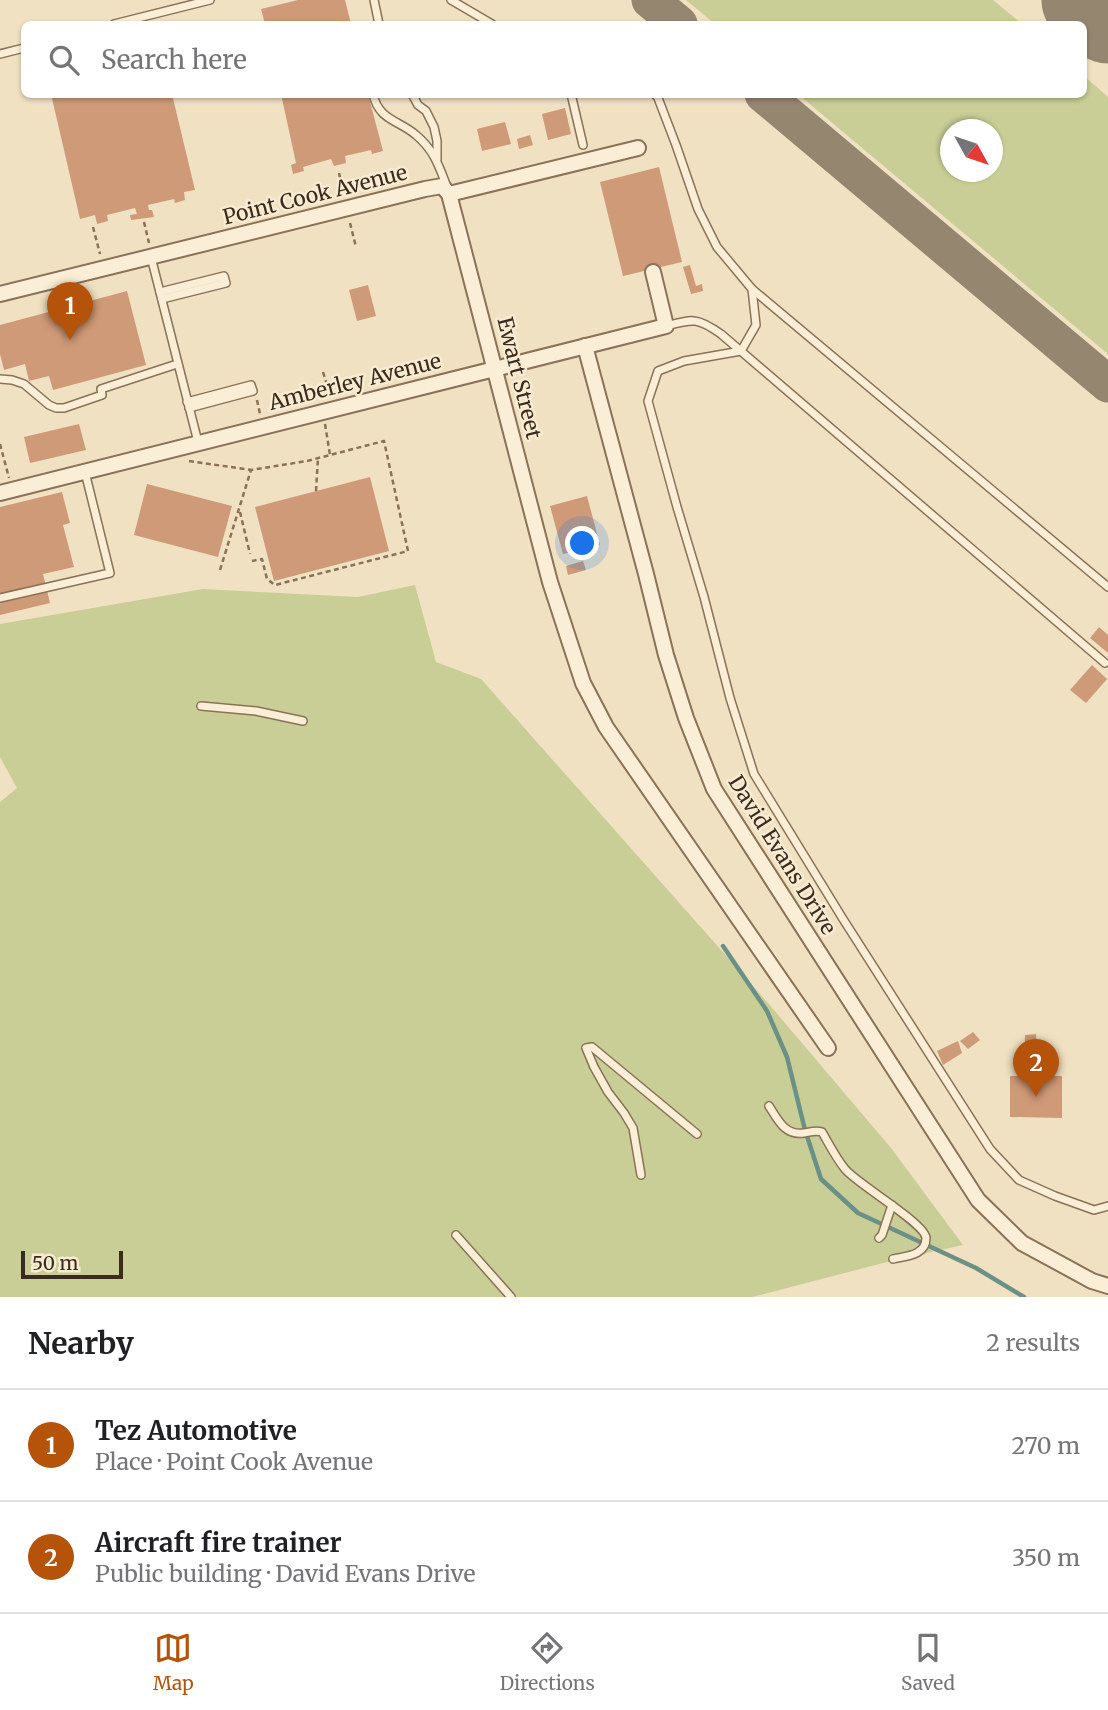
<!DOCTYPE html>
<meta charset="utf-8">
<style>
body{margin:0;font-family:Merriweather,serif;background:#f6f6f6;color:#202124}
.compass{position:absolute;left:940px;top:119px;width:63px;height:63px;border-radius:50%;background:#fff;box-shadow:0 2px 5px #0004;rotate:130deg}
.scale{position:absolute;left:21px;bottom:18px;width:102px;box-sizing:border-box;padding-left:7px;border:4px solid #3a2b1d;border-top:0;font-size:19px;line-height:24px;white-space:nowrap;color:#3a2b1d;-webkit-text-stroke:5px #f7ecd2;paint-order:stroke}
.you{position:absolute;left:583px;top:544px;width:24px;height:24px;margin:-18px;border:5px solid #fff;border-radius:50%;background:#1a73e8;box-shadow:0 0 0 10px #1a73e833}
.badge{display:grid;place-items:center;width:46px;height:46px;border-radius:50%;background:#b45309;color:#fff;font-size:23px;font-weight:700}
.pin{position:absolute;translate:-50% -58px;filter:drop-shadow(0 2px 4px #0008)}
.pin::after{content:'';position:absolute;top:37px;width:24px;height:21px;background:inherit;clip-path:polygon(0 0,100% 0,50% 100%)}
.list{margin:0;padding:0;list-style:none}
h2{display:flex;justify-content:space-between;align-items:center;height:91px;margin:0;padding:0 28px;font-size:30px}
h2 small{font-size:23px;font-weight:400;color:#757577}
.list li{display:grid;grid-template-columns:46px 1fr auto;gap:21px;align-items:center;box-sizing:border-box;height:112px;padding:0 28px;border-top:2px solid #e0e0e0}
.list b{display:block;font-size:26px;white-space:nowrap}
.list p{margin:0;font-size:23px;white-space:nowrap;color:#757577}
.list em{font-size:23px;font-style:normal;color:#757577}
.icon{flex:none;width:38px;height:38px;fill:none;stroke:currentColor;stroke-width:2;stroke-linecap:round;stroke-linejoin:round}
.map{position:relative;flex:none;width:1108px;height:1297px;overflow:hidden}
.search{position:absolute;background:#fff;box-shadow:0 2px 5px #0004;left:21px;right:21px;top:21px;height:77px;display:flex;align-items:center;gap:18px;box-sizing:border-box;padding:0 24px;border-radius:10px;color:#757577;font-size:26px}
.sheet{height:315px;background:#fff}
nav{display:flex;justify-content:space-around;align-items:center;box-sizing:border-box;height:98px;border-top:2px solid #e0e0e0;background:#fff;font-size:19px;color:#757577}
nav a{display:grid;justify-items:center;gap:4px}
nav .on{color:#b45309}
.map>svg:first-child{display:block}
</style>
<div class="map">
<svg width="1108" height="1297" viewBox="0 0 1108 1297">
<rect width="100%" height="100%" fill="#f0e1c2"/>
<g fill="#c8ce96" fill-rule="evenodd">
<path d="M686 0H993L1022 24H715Z"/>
<path d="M1084 76 1108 97V354L799 95 1084 94ZM950 130H992V172H950Z"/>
<path d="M415 585 436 662 481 679 768 1003 891 1148 963 1245 887 1262 752 1297H0V802L17 788 0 757V624L203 589 358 597Z"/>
</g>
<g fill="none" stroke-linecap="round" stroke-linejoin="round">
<path stroke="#6b9187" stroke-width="4.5" d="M723 946 767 1011 787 1057 805 1130 821 1179 858 1213 976 1268 1024 1297"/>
<g stroke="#958670" stroke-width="37">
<path d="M650 0 679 24"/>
<path d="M763 94 1108 384"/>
</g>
<path stroke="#958670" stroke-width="91" d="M1087 0 1108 18"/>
</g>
<g fill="#cf9a77">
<path d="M298 0H345L351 24H265L261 9Z"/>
<path d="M51 94H172L195 190 184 192 185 200 175 203 174 199 148 205 149 210H152L154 217 131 220 130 215 137 214 135 208 107 215 108 221 97 224 95 215 80 219Z"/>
<path d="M281 94H368L383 151 372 154 371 150 345 156 346 163 334 166 331 159 303 167 304 171 293 174 291 165 296 163Z"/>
<path d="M565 108 571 134 548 140 542 114Z"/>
<path d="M505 122 511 144 482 151 477 129Z"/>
<path d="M530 135 533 145 519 149 517 139Z"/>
<path d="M659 167 682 262 623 276 600 182Z"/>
<path d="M690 265 696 286 702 284 703 291 691 294 683 267Z"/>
<path d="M368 285 376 316 357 321 349 290Z"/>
<path d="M127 291 146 365 53 390 49 376 29 381 25 364 4 370 0 354V325Z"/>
<path d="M79 424 86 450 30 463 24 437Z"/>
<path d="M370 477 389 551 274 581 255 507Z"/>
<path d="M147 484 232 506 218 557 134 535Z"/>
<path d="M62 492 70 523 63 525 74 567 43 574 50 603 0 615V507Z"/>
<path d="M587 496 600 545 563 554 550 506Z"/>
<path d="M583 561 586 570 568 575 566 566Z"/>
<path d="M1099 627 1108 635V653L1090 638Z"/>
<path d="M1092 665 1107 679 1086 703 1070 690Z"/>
<path d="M973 1032 980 1040 968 1049 960 1041Z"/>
<path d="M1036 1034 1037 1064 1024 1063 1025 1035Z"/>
<path d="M958 1041 962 1053 943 1065 937 1051Z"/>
<path d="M1010 1076H1062V1118L1010 1117Z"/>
</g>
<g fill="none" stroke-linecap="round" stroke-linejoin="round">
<g stroke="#8a7258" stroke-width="10">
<g id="service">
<path d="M374 0 379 24"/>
<path d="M451 0 492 24"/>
<path d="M114 24 210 0"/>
<path d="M0 54 24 48"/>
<path d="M373 94C379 121 399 120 416 135 434 150 439 166 447 187"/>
<path d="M412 94 418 105 426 111 434 127 437 141V159"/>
<path d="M573 94 572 98 583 145"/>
<path d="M655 94 658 98 676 145 698 209 717 247 752 289 756 325 741 351 684 361 658 371 648 401 677 507 704 597 730 698 754 774 843 919 990 1149 1019 1180 1055 1196 1094 1210 1108 1206"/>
<path d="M151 257 198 442"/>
<path d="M752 289 1108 587"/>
<path d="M160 292 224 276 226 283 162 299"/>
<path d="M666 326C693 319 697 317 721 334L1105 663"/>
<path d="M0 379 12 380 24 384 49 405 56 408H64L102 395 101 389 177 364"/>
<path d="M187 402 251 385 253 391 189 408"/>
<path d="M0 598 110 573 85 472"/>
<path d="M201 706 256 711 303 721"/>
<path d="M769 1106C778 1120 785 1136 804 1133 811 1132 815 1130 822 1132 829 1144 836 1158 845 1169 857 1184 925 1223 926 1238 926 1256 905 1256 893 1259"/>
<path d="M641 1175 633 1128 624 1113 608 1092 594 1067 586 1048 592 1047 697 1134"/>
<path d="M456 1235 511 1297"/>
<path d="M879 1238 882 1235 892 1205"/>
</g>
</g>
<g stroke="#8a7258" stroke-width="18">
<g id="minor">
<path d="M449 194 550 582 583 683 606 727 828 1048"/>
<path d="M0 294 425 189 442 186 449 194 638 148"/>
<path d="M585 346 646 574 666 655 686 718 714 789 978 1200 1022 1243 1092 1281 1108 1286"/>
<path d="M0 493 666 326 653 272"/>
</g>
</g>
<g stroke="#8a7258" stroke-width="2.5" stroke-dasharray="5 3.5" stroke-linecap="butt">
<path d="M339 173 344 196"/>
<path d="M144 222 149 243"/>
<path d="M350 223 356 247"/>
<path d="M93 227 100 254"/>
<path d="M323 372 328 388 327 396"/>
<path d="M257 400 260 414"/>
<path d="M325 424 330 455"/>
<path d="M0 444 9 478"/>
<path d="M189 461 251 470"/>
<path d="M316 491 318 458"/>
<path d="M240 512 250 554"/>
<path d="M220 570 251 470 307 461 384 441 408 551 275 585 267 579 262 559 252 561"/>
</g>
<use href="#service" stroke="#faefd6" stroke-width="7"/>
<use href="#minor" stroke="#faefd6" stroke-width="14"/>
</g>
<g text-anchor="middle" stroke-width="5" stroke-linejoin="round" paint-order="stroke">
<g font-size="21" fill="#3a2b1d" stroke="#f7ecd2">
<text transform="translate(315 195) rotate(-14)" y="7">Point Cook Avenue</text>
<text transform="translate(519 378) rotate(76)" y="7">Ewart Street</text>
<text transform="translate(355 382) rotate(-14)" y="7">Amberley Avenue</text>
<text transform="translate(782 855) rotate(58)" y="7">David Evans Drive</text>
</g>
</g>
</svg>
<svg class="compass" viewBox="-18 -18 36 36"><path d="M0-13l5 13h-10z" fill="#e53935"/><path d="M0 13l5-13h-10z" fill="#757577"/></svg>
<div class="scale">50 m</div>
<div class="you"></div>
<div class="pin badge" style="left:70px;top:340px">1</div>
<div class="pin badge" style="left:1036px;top:1097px">2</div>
<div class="search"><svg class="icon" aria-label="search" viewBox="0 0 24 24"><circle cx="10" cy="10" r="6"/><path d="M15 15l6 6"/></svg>Search here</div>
</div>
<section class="sheet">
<h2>Nearby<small>2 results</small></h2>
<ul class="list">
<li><span class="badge">1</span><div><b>Tez Automotive</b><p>Place · Point Cook Avenue</p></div><em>270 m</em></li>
<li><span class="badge">2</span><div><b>Aircraft fire trainer</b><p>Public building · David Evans Drive</p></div><em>350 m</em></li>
</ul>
</section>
<nav>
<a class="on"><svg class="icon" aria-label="map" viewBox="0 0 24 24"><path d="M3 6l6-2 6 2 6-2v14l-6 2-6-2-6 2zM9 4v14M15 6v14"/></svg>Map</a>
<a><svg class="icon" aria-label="directions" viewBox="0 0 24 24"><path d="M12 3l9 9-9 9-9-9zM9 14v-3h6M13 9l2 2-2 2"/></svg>Directions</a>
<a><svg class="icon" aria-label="saved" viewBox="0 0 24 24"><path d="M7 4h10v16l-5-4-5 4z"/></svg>Saved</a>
</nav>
